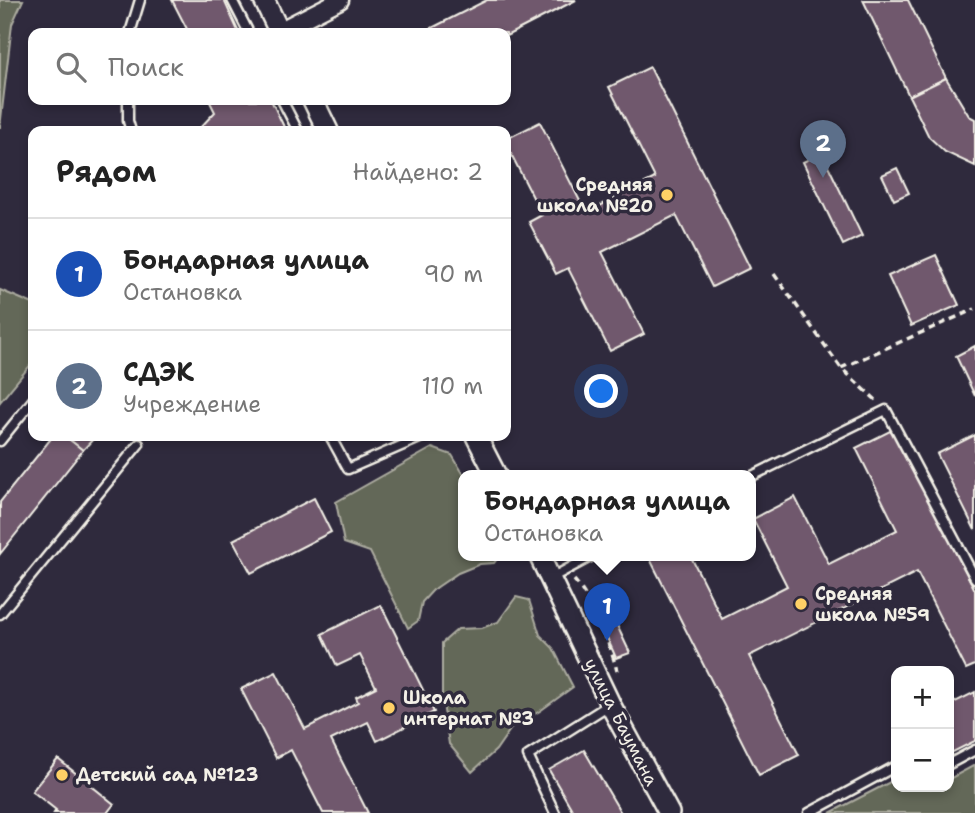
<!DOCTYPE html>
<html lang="ru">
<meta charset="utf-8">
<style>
body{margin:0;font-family:"Shantell Sans",sans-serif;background:#f2f2f2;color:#222}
.controls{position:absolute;right:21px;bottom:21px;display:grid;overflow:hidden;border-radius:14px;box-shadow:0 4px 10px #0003}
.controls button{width:63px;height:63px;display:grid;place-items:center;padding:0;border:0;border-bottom:2px solid #e0e0e0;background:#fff;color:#222;font:35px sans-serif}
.you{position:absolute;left:602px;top:392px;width:24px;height:24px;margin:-18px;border:5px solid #fff;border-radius:50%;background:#1a73e8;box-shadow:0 0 0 10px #1a73e833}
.badge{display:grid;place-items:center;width:46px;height:46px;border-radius:50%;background:#857141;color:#fff;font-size:23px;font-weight:700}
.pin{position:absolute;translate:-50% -58px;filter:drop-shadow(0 2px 4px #0008)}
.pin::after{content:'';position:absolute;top:37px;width:24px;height:21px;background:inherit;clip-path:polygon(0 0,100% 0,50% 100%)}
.popup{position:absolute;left:458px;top:470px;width:298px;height:91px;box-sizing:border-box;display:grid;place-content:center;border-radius:14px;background:#fff;filter:drop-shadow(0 2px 5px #0005);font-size:23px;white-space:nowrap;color:#767676}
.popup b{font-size:26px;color:#222}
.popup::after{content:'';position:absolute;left:50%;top:100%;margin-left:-14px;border:14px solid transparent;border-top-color:#fff}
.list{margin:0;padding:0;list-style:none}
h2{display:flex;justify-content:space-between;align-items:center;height:91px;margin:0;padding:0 28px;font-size:30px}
h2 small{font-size:23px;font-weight:400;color:#767676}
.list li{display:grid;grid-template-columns:46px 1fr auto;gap:21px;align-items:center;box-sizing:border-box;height:112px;padding:0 28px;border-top:2px solid #e0e0e0}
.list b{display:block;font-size:26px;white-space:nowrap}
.list p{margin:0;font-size:23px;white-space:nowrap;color:#767676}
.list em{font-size:23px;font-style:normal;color:#767676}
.icon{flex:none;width:38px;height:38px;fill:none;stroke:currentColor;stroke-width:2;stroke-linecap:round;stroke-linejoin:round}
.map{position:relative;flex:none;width:975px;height:813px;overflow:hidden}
.search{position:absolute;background:#fff;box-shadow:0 4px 10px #0003;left:28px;top:28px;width:483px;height:77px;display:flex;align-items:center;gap:18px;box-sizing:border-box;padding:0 24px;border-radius:14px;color:#767676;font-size:26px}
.panel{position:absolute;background:#fff;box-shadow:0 4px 10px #0003;left:28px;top:126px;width:483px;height:315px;border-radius:14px}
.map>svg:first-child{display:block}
</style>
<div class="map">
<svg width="975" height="813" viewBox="0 0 975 813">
<rect width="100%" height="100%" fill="#2f2a3d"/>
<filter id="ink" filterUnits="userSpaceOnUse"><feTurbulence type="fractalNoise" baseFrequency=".0143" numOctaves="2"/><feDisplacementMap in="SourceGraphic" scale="14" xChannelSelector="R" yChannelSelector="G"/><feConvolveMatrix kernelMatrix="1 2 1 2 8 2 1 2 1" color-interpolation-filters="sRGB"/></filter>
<g filter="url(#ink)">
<g fill="#646758" stroke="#acaca0" stroke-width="2">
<path d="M0 0H23L12 24 0 128Z"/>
<path d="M0 290 33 304V362L0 402Z"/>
<path d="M432 448 452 455 464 475 463 555H500L494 563 480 564 458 573 433 590 422 602 418 621 408 628 370 552 344 543 336 502Z"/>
<path d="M516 597 529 600 540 635 553 648 573 687 540 711 512 727 496 750 472 772 449 744 442 697V643L458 629 482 628 498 622Z"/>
<path d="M975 765V813H830L896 779V787H926L929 789 934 787H949V779Z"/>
</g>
<g fill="#70596d" stroke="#f4f1e8" stroke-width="2">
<path d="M172 0H224L239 33H189Z"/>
<path d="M487 0H576L506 36V33H422Z"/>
<path d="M863 0H908L946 78 909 96Z"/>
<path d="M650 67 750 268 712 287 676 215 602 252 644 334 610 351 568 268 556 274 529 222 542 215 506 144V139L540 122 586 213 655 178 609 87Z"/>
<path d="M946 78 969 116 975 119V166L945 152 929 137 909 96Z"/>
<path d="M209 100H271L286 131H197L215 112Z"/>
<path d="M822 153 862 236 843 245 803 162Z"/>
<path d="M897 168 909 193 894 200 882 175Z"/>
<path d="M936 255 959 305 911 326 888 276Z"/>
<path d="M975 346V396L956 356Z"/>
<path d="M894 429 975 590V665L966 669 917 572 749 656 799 755 759 775 650 559 658 555H690L722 619 787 586 753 519 795 497 829 564 897 530 856 448Z"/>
<path d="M975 435V460L973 461 975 464V530L937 454Z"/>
<path d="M53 436H65L83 450 0 554V502Z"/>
<path d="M65 436H96L83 450Z"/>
<path d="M392 436H419L397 447Z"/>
<path d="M314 498 331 532 251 573 233 540Z"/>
<path d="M381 605 434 712 377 741 368 722 331 740 368 813H323L291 750 276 758 241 689 276 672 305 729 358 702 356 697 376 687 360 655 337 666 322 634Z"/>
<path d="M614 619 630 653 616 658 601 624Z"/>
<path d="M975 692V741L949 754V705Z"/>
<path d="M584 750 621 813H574L549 770Z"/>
<path d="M58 759 114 804 107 813H54L56 810 32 791Z"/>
</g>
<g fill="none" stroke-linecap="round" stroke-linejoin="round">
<g stroke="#f4f1e8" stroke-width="13">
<g id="service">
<path d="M232 0 249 33"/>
<path d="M130 33 140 0"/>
<path d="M128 100V121L131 131"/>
<path d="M282 100 298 131"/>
<path d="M330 436 348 469 424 436"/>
<path d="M0 441 33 400"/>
<path d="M750 477 886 410 975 578"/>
<path d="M551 578 594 555"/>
<path d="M0 614 139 444"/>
<path d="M949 764 975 750"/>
<path d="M555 813 528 756 604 708 611 706"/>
<path d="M809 813 896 766"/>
</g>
</g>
<g stroke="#f4f1e8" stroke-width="21">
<path id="minor" d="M279 31 340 0"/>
</g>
<g stroke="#f4f1e8" stroke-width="24">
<g id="tertiary">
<path d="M264 0 280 33"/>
<path d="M313 100 328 131"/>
<path d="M476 436 496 475"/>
<path d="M539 555 611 706 669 813"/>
</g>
</g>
<g stroke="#f4f1e8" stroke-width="3.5" stroke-dasharray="7 5" stroke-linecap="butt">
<path d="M774 274 841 368 876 400"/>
<path d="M841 368 975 309"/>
<path d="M574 580C591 599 611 646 617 671"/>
</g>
<use href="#service" stroke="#2f2a3d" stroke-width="8"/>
<use href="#minor" stroke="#2f2a3d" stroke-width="16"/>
<use href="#tertiary" stroke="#2f2a3d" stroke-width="19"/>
</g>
</g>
<g fill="#ffd166" stroke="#2f2a3d" stroke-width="2.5">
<circle cx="667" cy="195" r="7"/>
<circle cx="801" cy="604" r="7"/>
<circle cx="389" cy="708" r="7"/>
<circle cx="62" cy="775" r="7"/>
</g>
<g text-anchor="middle" stroke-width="7" stroke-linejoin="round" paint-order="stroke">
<g font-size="18" font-weight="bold" fill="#f4f1e8" stroke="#2f2a3d" text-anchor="start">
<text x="653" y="191" text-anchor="end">Средняя<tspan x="653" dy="21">школа №20</tspan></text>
<text x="815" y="600">Средняя<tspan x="815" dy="21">школа №59</tspan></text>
<text x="403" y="704">Школа<tspan x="403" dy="21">интернат №3</tspan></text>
<text x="76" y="781">Детский сад №123</text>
</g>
<g font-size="18" fill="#f4f1e8" stroke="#2f2a3d">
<text transform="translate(621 722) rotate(63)" y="6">улица Баумана</text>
</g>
</g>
</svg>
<div class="controls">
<button>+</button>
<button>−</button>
</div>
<div class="you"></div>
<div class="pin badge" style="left:607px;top:641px;background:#1a4fb4">1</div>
<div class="popup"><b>Бондарная улица</b>Остановка</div>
<div class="pin badge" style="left:823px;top:178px;background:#5c6f8a">2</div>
<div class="search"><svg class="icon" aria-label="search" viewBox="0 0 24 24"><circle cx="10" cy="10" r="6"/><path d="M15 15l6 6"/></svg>Поиск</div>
<section class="panel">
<h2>Рядом<small>Найдено: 2</small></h2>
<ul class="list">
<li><span class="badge" style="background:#1a4fb4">1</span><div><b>Бондарная улица</b><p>Остановка</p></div><em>90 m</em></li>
<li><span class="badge" style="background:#5c6f8a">2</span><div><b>СДЭК</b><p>Учреждение</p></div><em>110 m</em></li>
</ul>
</section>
</div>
